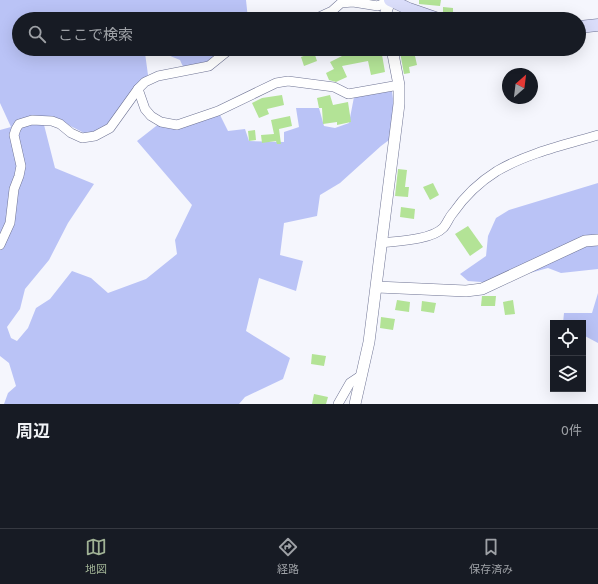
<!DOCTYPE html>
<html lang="ja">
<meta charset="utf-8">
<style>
body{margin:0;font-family:Overpass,"Noto Sans JP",sans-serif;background:#242831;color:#f1f3f6}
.controls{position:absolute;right:12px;bottom:12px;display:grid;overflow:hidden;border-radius:0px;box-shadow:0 4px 16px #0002}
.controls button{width:36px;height:36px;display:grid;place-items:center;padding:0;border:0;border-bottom:1px solid #363941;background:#171b24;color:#f1f3f6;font:20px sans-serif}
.compass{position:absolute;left:502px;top:68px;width:36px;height:36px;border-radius:50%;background:#171b24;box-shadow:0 4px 16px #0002;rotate:28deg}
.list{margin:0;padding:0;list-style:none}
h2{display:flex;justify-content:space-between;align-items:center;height:52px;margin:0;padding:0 16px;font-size:17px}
h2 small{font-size:13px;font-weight:400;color:#9ea1a6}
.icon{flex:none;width:22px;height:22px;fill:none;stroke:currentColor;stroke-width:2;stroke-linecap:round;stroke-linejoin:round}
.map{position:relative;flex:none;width:598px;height:404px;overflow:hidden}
.search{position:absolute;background:#171b24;box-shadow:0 4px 16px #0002;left:12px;right:12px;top:12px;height:44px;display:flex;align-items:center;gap:10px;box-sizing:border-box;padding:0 14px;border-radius:22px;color:#9ea1a6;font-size:15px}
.sheet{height:124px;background:#171b24}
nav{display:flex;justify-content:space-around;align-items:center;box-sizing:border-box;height:56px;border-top:1px solid #363941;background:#171b24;font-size:11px;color:#9ea1a6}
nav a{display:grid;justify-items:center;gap:2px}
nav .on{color:#a0b295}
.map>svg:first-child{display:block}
</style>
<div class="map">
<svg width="598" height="404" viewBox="0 0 598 404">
<rect width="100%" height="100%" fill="#f5f6fd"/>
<g fill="#bac3f6">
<path d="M0 0H246L248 19H19V49H221L207 63 184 69 180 60 158 51 145 53 148 75 139 82 107 127 93 134 84 133 53 117H42L55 168 94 184 68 223 49 260 25 289 20 309 7 327 11 338 17 341 28 328 36 308 50 299 72 271 91 278 108 293 146 279 177 254 175 240 192 205 137 141 160 123 220 115 228 131 245 129 249 141 284 142V132L299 127 296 108H319L324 126 335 128 349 123 354 97 392 91 394 106 389 140 381 146 340 183 320 195 317 216 284 223 280 255 303 261 296 291 259 278 246 331 290 358 283 379 245 397 239 404H4L8 393 16 386 9 363 0 356V130L11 127 0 103Z"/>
<path d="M598 183V269L561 273 548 268 494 283 468 281 460 274 486 256 488 236 496 218 509 210Z"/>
<path d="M598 293V343L583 335V323H563L564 313H592Z"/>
</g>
<g fill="#b3e396">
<path d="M419 0H441L440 6 419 4Z"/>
<path d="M443 7 453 8V16L444 15 443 13Z"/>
<path d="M366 49H381L385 72 371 75 368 61 342 66 347 77 336 82 329 80 326 73 334 69 330 62 344 55 366 50Z"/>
<path d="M416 49 418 55 415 56 417 65 409 67 410 73 404 74 400 52Z"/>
<path d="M314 52 317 61 304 66 301 57Z"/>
<path d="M282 95 284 105 267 109 269 114 259 118 252 103 262 98Z"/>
<path d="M330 95 333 105 348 102 351 122 337 125V122L323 124 322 108H319L317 98Z"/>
<path d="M290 116 292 126 279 129 281 144H277L276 141 262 143 261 135 274 134 271 120Z"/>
<path d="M255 130 256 140 249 141 248 131Z"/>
<path d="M398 169 407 170 405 187H409L408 197 395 196Z"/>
<path d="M433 183 439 195 430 200 423 187Z"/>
<path d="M401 207 415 209 414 219 400 217Z"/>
<path d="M468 226 483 247 470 256 455 234Z"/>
<path d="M482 296H496L495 306H481Z"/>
<path d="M397 300 410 302 409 312 395 310Z"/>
<path d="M513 300 515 314 505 315 503 302Z"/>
<path d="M422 301 436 303 434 313 421 311Z"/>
<path d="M381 317 395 319 393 330 380 328Z"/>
<path d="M312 354 326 356 324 366 311 364Z"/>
<path d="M314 394 328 397 326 404H312Z"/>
</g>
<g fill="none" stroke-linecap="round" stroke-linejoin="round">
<g stroke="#6f7494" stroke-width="10">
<g id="minor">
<path d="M263 19 319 17 332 11 341 3 353 2 378 6 390 0"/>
<path d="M138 89 145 109 151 116 161 122 177 125 218 111 276 83 288 81 334 87 348 94 399 85"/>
<path d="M381 243C398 241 431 240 443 228 447 224 449 217 453 213 464 197 481 181 497 171 528 153 564 145 598 135"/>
<path d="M0 245 10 223 14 189 19 176 21 166 14 135 16 129 19 124 32 120 52 121 60 124 71 133 82 138 95 136 110 128 138 89 145 82 158 76 209 66 230 49"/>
<path d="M338 404 350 383 362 375"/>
</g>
</g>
<g stroke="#6f7494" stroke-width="12">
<g id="tertiary">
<path d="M386 19 385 15 390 0"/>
<path d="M377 287 466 291 482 289 585 241 598 240"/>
<path d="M355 404 369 342 399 104V85L392 49"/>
</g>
</g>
<g stroke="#6f7494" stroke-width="13">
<g id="secondary">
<path d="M390 0 409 9 438 19"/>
<path d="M579 27 598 25"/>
</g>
</g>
<use href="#minor" stroke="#fff" stroke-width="9"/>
<use href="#tertiary" stroke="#fff" stroke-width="11"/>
<use href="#secondary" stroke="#daddfa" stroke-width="12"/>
</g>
</svg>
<div class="controls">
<button><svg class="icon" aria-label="locate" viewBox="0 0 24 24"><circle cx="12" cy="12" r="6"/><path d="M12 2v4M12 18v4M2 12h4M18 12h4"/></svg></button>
<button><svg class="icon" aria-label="layers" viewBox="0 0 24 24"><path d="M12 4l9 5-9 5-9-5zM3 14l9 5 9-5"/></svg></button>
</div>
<svg class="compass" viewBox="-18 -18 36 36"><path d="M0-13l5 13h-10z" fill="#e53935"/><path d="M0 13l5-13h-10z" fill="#9ea1a6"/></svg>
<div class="search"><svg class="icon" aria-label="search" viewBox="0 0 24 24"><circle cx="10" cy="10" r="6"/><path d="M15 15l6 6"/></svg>ここで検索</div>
</div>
<section class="sheet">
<h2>周辺<small>0件</small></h2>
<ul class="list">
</ul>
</section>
<nav>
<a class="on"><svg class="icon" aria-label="map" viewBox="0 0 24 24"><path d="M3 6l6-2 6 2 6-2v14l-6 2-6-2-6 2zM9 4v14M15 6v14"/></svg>地図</a>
<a><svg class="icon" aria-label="directions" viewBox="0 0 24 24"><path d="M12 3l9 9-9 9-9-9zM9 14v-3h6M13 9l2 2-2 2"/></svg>経路</a>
<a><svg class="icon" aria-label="saved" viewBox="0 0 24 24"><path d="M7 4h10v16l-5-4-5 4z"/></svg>保存済み</a>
</nav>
